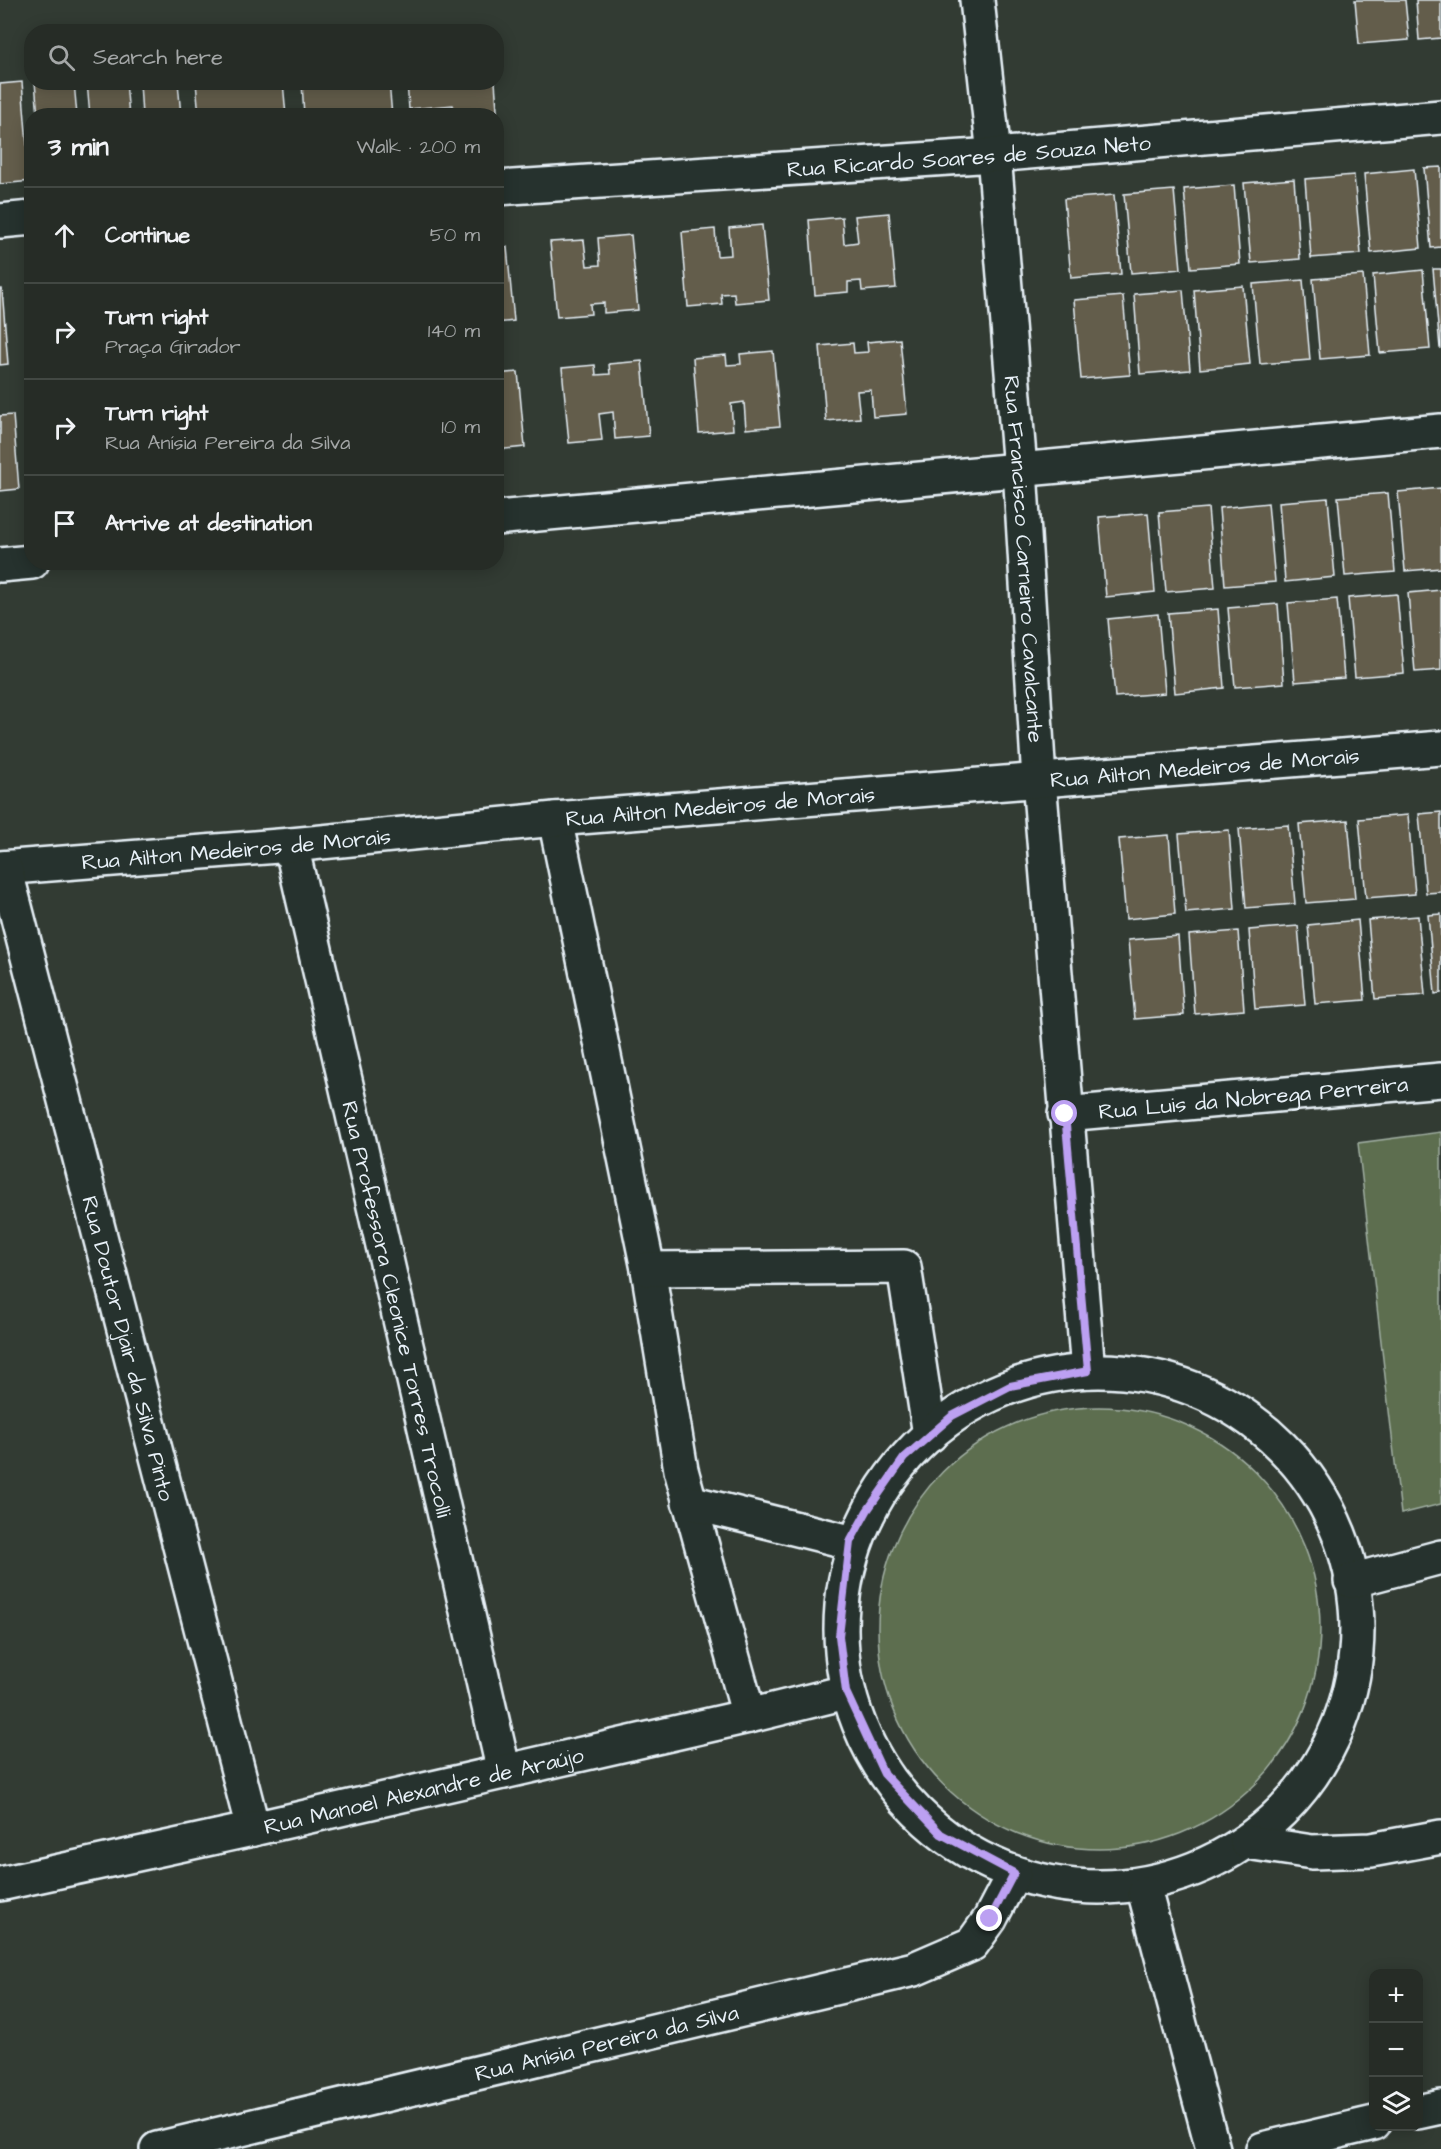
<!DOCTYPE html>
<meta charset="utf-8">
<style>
body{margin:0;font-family:"Architects Daughter",sans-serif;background:#323832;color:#f1f3f6}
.controls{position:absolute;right:18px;bottom:18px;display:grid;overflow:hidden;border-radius:12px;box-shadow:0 3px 15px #0003}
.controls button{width:54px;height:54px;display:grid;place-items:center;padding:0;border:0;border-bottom:2px solid #424843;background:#262c26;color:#f1f3f6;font:30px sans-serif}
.stop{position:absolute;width:18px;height:18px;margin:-14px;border:4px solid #bca0f2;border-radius:50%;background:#fff}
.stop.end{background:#bca0f2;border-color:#fff;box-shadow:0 2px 6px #0008}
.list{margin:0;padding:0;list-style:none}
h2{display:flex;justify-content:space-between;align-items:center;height:78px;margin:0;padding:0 24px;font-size:26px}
h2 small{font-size:20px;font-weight:400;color:#a4a7a7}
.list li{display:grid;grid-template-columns:39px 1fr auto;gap:18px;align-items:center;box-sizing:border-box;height:96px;padding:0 24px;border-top:2px solid #424843}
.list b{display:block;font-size:22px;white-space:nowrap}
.list p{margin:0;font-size:20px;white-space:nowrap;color:#a4a7a7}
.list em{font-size:20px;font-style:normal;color:#a4a7a7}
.icon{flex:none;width:33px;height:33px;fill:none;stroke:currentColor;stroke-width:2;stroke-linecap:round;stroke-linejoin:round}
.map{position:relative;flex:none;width:1441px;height:2149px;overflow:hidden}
.search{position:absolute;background:#262c26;box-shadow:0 3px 15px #0003;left:24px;top:24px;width:480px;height:66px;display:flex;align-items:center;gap:15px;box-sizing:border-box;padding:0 21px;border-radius:24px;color:#a4a7a7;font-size:22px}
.panel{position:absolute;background:#262c26;box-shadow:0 3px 15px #0003;left:24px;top:108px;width:480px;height:462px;border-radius:24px}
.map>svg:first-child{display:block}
</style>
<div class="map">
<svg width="1441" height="2149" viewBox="0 0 1441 2149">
<rect width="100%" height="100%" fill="#323b33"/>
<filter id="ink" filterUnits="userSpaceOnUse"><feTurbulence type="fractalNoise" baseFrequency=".0167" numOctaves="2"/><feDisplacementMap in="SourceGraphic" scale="12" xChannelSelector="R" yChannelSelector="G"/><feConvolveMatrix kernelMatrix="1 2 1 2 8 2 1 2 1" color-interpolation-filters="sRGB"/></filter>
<g filter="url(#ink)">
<g fill="#5d6e50" stroke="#a2b0a4" stroke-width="1.5">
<path d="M1441 1132V1504L1401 1514 1358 1143Z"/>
<circle cx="1099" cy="1628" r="221"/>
</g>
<g fill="#635d4c" stroke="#e8f1f8" stroke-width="1.5">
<path d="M1355 0H1405L1409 40 1359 44Z"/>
<path d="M1416 0H1441V38L1419 40Z"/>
<path d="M22 82 27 145H32V181L0 184V84Z"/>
<path d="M35 82H74L77 116H38Z"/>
<path d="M87 82H126L129 116H90Z"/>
<path d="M140 82H178L181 116H142Z"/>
<path d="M196 82H283L286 116H199Z"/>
<path d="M302 82H389L392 116H348V113L304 116Z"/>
<path d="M407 82H495L499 137H496V116H454L453 105 409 109Z"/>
<path d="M1441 167V247L1431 248 1424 168Z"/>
<path d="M1414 169 1421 248 1371 253 1364 174Z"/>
<path d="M1354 175 1361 254 1311 258 1305 179Z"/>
<path d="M1294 179 1300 259 1251 263 1244 183Z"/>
<path d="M1234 185 1240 264 1191 268 1184 189Z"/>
<path d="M1174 190 1181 269 1131 273 1124 194Z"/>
<path d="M1114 195 1121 274 1071 278 1064 199Z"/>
<path d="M889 213 896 288 862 291 861 281 848 282V292L815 295 809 220 842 217 844 244 858 242 855 216Z"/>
<path d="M762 225 769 300 735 303 734 293 721 294 722 304 688 307 682 232 715 229 717 256 731 255 729 228Z"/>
<path d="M631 235 638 310 604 313V303L590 304 591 314 557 317 550 242 584 240 587 266 600 265 598 238Z"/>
<path d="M496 247H507L514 321 496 323Z"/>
<path d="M1433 269H1441V348H1440Z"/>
<path d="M1423 270 1430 349 1380 353 1373 275Z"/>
<path d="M1363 275 1370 355 1320 359 1313 279Z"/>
<path d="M1303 280 1310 360 1260 364 1253 284Z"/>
<path d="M1243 286 1250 364 1200 369 1194 290Z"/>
<path d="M0 289H2L8 364 0 365Z"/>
<path d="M1183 290 1190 370 1140 374 1134 294Z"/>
<path d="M1123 296 1130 375 1081 379 1074 300Z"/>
<path d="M900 339 907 414 873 417 871 390 857 391 860 418 826 421 820 346 853 343 854 353 868 352 867 342Z"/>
<path d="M773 351 780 426 746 429 744 402 731 404 733 430 699 433 693 358 726 355 727 365 741 364 740 354Z"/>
<path d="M642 361 649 436 615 439 613 412 599 414 602 440 569 443 562 368 595 365 596 375 610 374 609 364Z"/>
<path d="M518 372 525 447 496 450V374Z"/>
<path d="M13 415 19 489 0 491V416Z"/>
<path d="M1441 488V568L1405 571 1398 492Z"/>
<path d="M1388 493 1395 572 1345 576 1338 497Z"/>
<path d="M1328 498 1335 577 1285 582 1279 502Z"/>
<path d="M1268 503 1275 582 1225 586 1219 508Z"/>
<path d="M1208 508 1215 588 1166 592 1159 512Z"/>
<path d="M1148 513 1155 592 1106 597 1099 517Z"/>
<path d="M1441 590V670L1415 672 1408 593Z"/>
<path d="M1397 594 1404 673 1355 677 1348 598Z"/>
<path d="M1337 599 1344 678 1295 682 1288 603Z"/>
<path d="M1278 604 1284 683 1235 687 1228 608Z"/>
<path d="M1218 609 1224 688 1175 693 1168 613Z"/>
<path d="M1158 614 1165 693 1115 697 1108 619Z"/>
<path d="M1441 812V892L1426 893 1419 814Z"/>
<path d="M1408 815 1415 894 1366 898 1359 819Z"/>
<path d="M1348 820 1355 899 1306 903 1299 824Z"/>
<path d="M1288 825 1295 904 1246 908 1239 829Z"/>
<path d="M1229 830 1235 909 1186 913 1179 834Z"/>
<path d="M1169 835 1175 914 1126 919 1119 839Z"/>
<path d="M1441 914V993L1435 994 1428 915Z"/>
<path d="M1418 916 1425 995 1375 999 1368 920Z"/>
<path d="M1358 920 1365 1000 1315 1004 1308 925Z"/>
<path d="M1298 926 1305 1005 1255 1009 1249 930Z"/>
<path d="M1238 931 1244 1010 1195 1014 1189 935Z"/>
<path d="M1178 936 1184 1015 1135 1019 1128 940Z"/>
</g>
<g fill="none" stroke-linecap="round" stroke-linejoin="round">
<g stroke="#e8f1f8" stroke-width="38">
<g id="minor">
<path id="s1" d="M977 0 994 155 1020 469 1039 780 1088 1371"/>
<path id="s2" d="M496 188 994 155 1441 117"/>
<path d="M0 221 32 218"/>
<path d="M496 518 1441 431"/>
<path d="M0 565 32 562"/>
<path d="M555 819 648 1269 681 1470 749 1716"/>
<path id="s3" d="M291 845 504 1772"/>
<path id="s4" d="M0 868 291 845 555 819 1441 748"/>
<path id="s5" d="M5 868 253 1829"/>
<path id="s6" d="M1065 1114 1441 1080"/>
<path d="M648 1269 904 1267 930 1435"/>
<circle cx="1099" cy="1629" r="258"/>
<path d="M689 1502 850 1542"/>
<path d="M1351 1581 1441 1557"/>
<path d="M1247 1842 1312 1852 1371 1850 1441 1837"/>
<path id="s7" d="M0 1884 253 1829 749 1716 846 1692"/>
<path d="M1145 1893 1213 2149"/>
<path d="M1418 2112 1441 2107"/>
<path id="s8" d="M157 2149 914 1969 972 1944 990 1919 1014 1873"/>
<path d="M1263 2149 1374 2123"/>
</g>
</g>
<use href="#minor" stroke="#26332d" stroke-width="33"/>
</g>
</g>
<g fill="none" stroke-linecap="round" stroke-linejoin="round" filter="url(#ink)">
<path stroke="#bca0f2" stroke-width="8" d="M990 1919 1014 1873 941 1834 884 1774 846 1692 839 1636 850 1542 867 1511 904 1458 952 1416 1010 1386 1088 1371 1065 1114"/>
</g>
<g text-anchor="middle" stroke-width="4.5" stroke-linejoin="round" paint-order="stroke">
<g font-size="22" fill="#e8f1f8" stroke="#26332d">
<text dy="8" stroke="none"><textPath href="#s2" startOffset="474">Rua Ricardo Soares de Souza Neto</textPath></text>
<text dy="8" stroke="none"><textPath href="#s1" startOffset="561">Rua Francisco Carneiro Cavalcante</textPath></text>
<text dy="8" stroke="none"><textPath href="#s4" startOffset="1209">Rua Ailton Medeiros de Morais</textPath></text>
<text dy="8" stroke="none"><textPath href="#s4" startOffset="723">Rua Ailton Medeiros de Morais</textPath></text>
<text dy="8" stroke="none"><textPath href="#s4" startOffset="237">Rua Ailton Medeiros de Morais</textPath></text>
<text dy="8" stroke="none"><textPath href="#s6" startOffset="189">Rua Luis da Nobrega Perreira</textPath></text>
<text dy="8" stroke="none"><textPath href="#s3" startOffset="476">Rua Professora Cleonice Torres Trocolli</textPath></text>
<text dy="8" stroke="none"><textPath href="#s5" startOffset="496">Rua Doutor Djair da Silva Pinto</textPath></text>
<text dy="8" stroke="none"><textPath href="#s7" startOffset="434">Rua Manoel Alexandre de Araújo</textPath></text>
<text dy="8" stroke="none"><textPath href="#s8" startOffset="462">Rua Anísia Pereira da Silva</textPath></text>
</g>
</g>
</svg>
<div class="controls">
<button>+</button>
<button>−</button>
<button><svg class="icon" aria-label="layers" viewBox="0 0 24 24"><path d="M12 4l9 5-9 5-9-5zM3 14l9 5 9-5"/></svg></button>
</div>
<div class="stop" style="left:1065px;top:1114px"></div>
<div class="stop end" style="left:990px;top:1919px"></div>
<div class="search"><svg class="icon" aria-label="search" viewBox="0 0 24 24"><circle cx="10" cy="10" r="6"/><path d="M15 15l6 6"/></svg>Search here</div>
<section class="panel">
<h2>3 min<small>Walk · 200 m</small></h2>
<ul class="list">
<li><svg class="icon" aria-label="ahead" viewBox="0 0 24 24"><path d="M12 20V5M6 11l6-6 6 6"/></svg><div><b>Continue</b></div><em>50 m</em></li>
<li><svg class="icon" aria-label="right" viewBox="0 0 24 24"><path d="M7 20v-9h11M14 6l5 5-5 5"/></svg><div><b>Turn right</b><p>Praça Girador</p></div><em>140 m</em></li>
<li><svg class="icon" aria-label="right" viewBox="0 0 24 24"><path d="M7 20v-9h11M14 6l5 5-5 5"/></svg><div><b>Turn right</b><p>Rua Anísia Pereira da Silva</p></div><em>10 m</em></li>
<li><svg class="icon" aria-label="arrive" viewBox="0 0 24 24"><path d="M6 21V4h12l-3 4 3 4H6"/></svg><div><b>Arrive at destination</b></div></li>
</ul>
</section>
</div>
